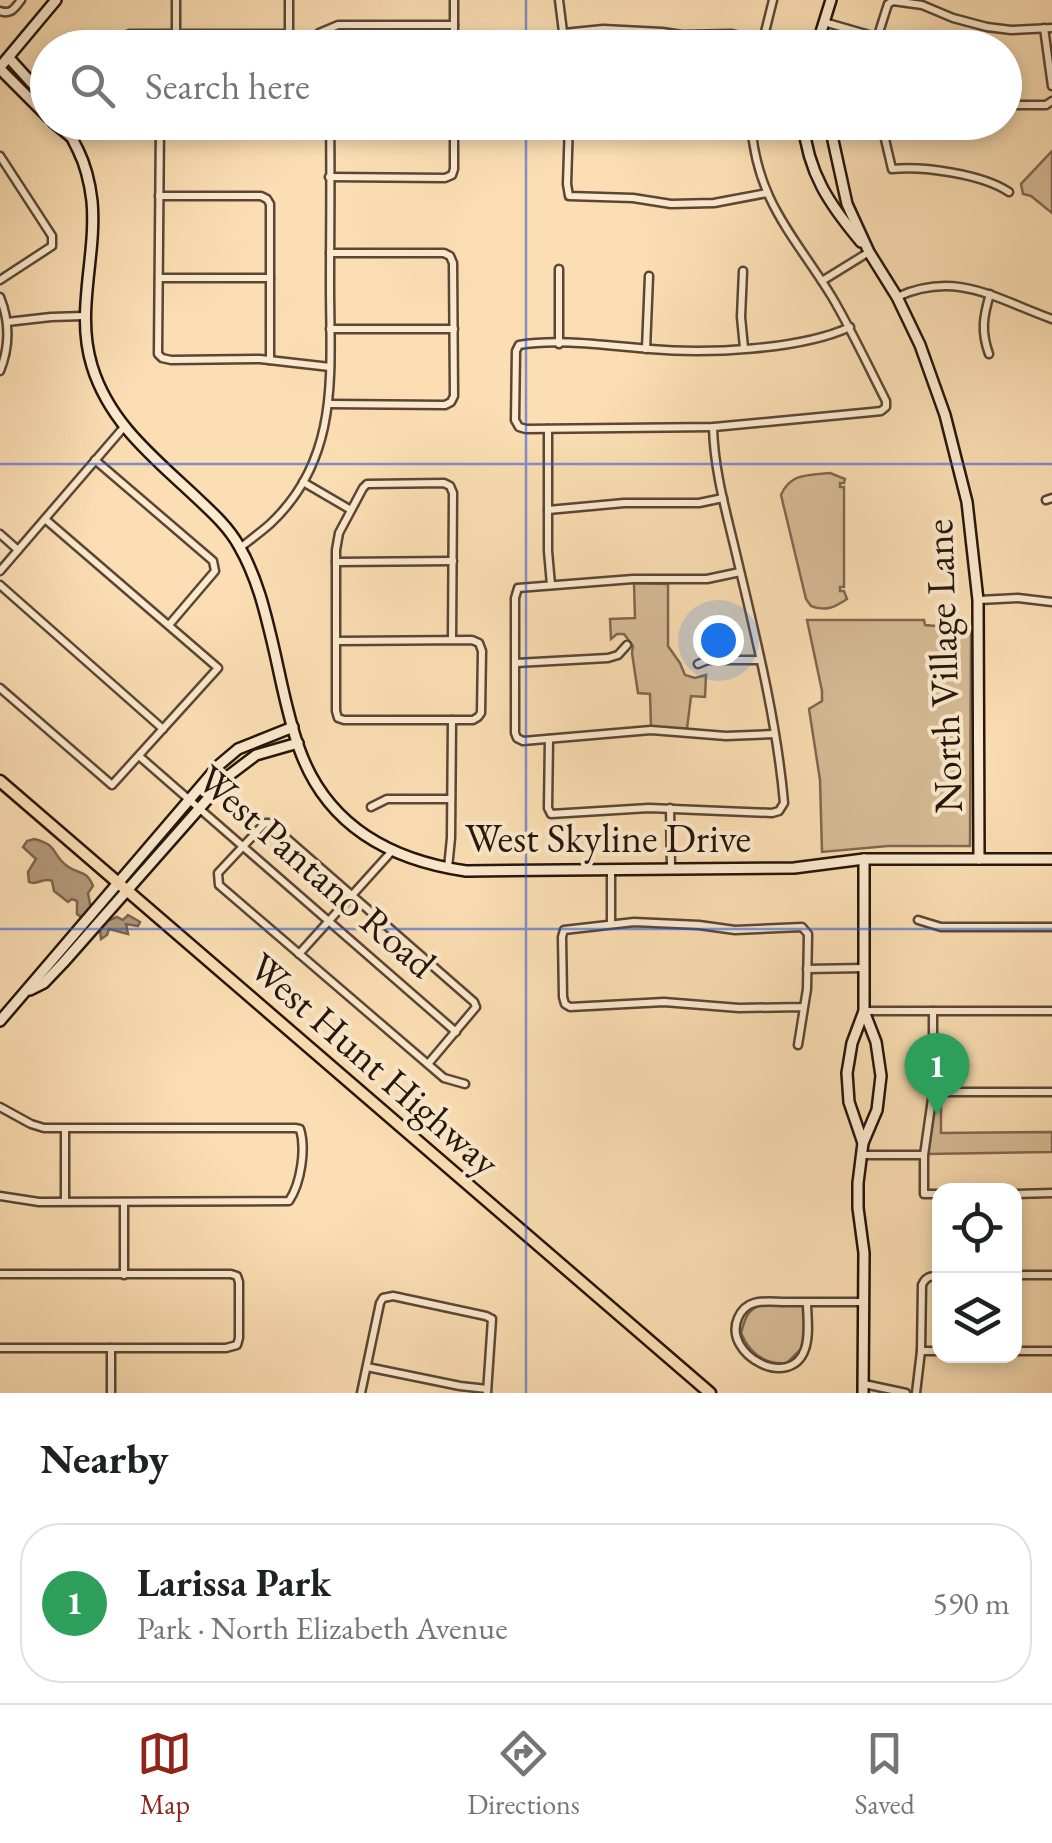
<!DOCTYPE html>
<meta charset="utf-8">
<style>
body{margin:0;font-family:"EB Garamond",serif;background:#f2f2f2;color:#202124}
.controls{position:absolute;right:30px;bottom:30px;display:grid;overflow:hidden;border-radius:20px;box-shadow:0 5px 15px #0003}
.controls button{width:90px;height:90px;display:grid;place-items:center;padding:0;border:0;border-bottom:2px solid #e0e0e0;background:#fff;color:#202124;font:50px sans-serif}
.you{position:absolute;left:718px;top:640px;width:35px;height:35px;margin:-25px;border:8px solid #fff;border-radius:50%;background:#1a73e8;box-shadow:0 0 0 15px #1a73e833}
.badge{display:grid;place-items:center;width:65px;height:65px;border-radius:50%;background:#8f2418;color:#fff;font-size:32px;font-weight:700}
.pin{position:absolute;translate:-50% -82px;filter:drop-shadow(0 2px 5px #0008)}
.pin::after{content:'';position:absolute;top:52px;width:35px;height:30px;background:inherit;clip-path:polygon(0 0,100% 0,50% 100%)}
.list{margin:0;padding:0;list-style:none}
h2{display:flex;justify-content:space-between;align-items:center;height:130px;margin:0;padding:0 40px;font-size:42px}
h2 small{font-size:32px;font-weight:400;color:#757577}
.list li{display:grid;grid-template-columns:65px 1fr auto;gap:30px;align-items:center;box-sizing:border-box;height:160px;margin:0 20px 20px;padding:0 20px;border:2px solid #e0e0e0;border-radius:40px}
.list b{display:block;font-size:38px;white-space:nowrap}
.list p{margin:0;font-size:32px;white-space:nowrap;color:#757577}
.list em{font-size:32px;font-style:normal;color:#757577}
.icon{flex:none;width:55px;height:55px;fill:none;stroke:currentColor;stroke-width:2;stroke-linecap:round;stroke-linejoin:round}
.map{position:relative;flex:none;width:1052px;height:1393px;overflow:hidden}
.search{position:absolute;background:#fff;box-shadow:0 5px 15px #0003;left:30px;right:30px;top:30px;height:110px;display:flex;align-items:center;gap:25px;box-sizing:border-box;padding:0 35px;border-radius:55px;color:#757577;font-size:38px}
.sheet{height:310px;background:#fff}
nav{display:flex;justify-content:space-around;align-items:center;box-sizing:border-box;height:140px;border-top:2px solid #e0e0e0;background:#fff;font-size:28px;color:#757577}
nav a{display:grid;justify-items:center;gap:5px}
nav .on{color:#8f2418}
.map>svg:first-child{display:block}
</style>
<div class="map">
<svg width="1052" height="1393" viewBox="0 0 1052 1393">
<rect width="100%" height="100%" fill="#fbdeb3"/>
<filter id="stains"><feTurbulence type="fractalNoise" baseFrequency=".002" numOctaves="4"/><feColorMatrix values="0 0 0 0 .2 0 0 0 0 .09 0 0 0 0 .02 0 0 0 .5 -.17"/></filter>
<radialGradient id="worn" r=".72"><stop offset=".6" stop-color="#630" stop-opacity="0"/><stop offset="1" stop-color="#630" stop-opacity=".3"/></radialGradient>
<g fill="#d7bc96" stroke="#7e6850" stroke-width="2.5">
<path d="M1052 151V213L1031 196 1023 194 1021 184Z"/>
<path d="M830 473 845 479 844 483H840V487H844V587H840V591H844L847 599C835 607 826 612 811 606L806 599 781 495C790 473 809 475 830 473Z"/>
<path d="M634 583 668 584V646L680 663 685 675 695 678 706 675 705 697 691 696 687 729 651 727 650 694 638 693 632 653 633 646 624 634H617L611 639 610 619 635 618Z"/>
<path d="M807 620H924L925 625 971 629 970 846H888L822 852 820 780 809 709 822 701V691Z"/>
<path d="M936 1098H941V1133L1052 1132V1152L928 1154Z"/>
<path d="M762 1304 806 1305 803 1347 787 1363C764 1365 750 1354 741 1333 745 1318 747 1310 762 1304Z"/>
</g>
<path fill="#b3997a" stroke="#7b644e" stroke-width="2.5" d="M34 839C59 845 51 854 67 866 79 875 86 869 93 886L88 893 90 904 110 920 117 917 123 920 128 915 140 922 138 926 126 924 128 934 109 929 107 935 101 939 100 930 77 914V901L72 899 68 902 54 891 52 881C43 877 37 886 29 882L28 872 36 859 23 847 27 841Z"/>
<g fill="none" stroke-linecap="round" stroke-linejoin="round">
<g stroke="#5b4635" stroke-width="11">
<g id="street">
<path d="M289 0V48"/>
<path d="M559 0 565 48"/>
<path d="M0 11C11 15 15 8 21 0"/>
<path d="M824 22 876 37"/>
<path d="M1044 28 1052 86"/>
<path d="M319 33 338 25H454"/>
<path d="M564 33 603 29 662 32 682 35 732 34 762 42"/>
<path d="M176 34V0"/>
<path d="M121 48 122 37 130 34H289"/>
<path d="M454 48V0"/>
<path d="M761 48 773 0"/>
<path d="M874 48 888 4 893 1 922 5 953 18 987 27 1011 30 1052 28"/>
<path d="M1004 105H1046L1052 101"/>
<path d="M160 122 158 354 162 358 171 360 260 359 330 367"/>
<path d="M569 122 567 184 569 196 633 198 671 204 714 203 767 193"/>
<path d="M751 122C756 201 794 235 832 297 852 331 868 366 886 401V407L881 411 872 412 714 427 526 429 519 427 515 420 516 351 519 345C559 338 610 346 650 349 706 354 800 350 850 327"/>
<path d="M881 122 892 169C924 166 982 174 1009 192"/>
<path d="M832 133 881 124"/>
<path d="M70 136 89 122"/>
<path d="M0 156 52 236V246L0 280"/>
<path d="M329 177 445 178 452 175 454 169V122"/>
<path d="M159 196H261L267 199 270 204V360"/>
<path d="M743 271 741 317 744 348"/>
<path d="M159 278H270"/>
<path d="M822 281 869 252"/>
<path d="M0 297C10 322 10 346 0 371"/>
<path d="M897 297C957 270 996 299 1052 319"/>
<path d="M7 322 51 317 84 316"/>
<path d="M330 329H454"/>
<path d="M559 344V269"/>
<path d="M646 349 649 276"/>
<path d="M989 354C981 332 983 317 990 294"/>
<path d="M330 404 445 405 451 402 454 396 453 263 450 256 444 253H330"/>
<path d="M548 429V551L551 585"/>
<path d="M95 460 213 561 215 571 169 625"/>
<path d="M303 482 351 510"/>
<path d="M1046 500 1052 498"/>
<path d="M548 510 624 503H699L723 498"/>
<path d="M0 534 18 550"/>
<path d="M240 548C250 540 261 532 270 524 341 458 330 372 330 285 330 231 331 177 330 122"/>
<path d="M336 562 453 561"/>
<path d="M0 571 124 427"/>
<path d="M740 572 707 579H633L518 588 515 598V733L517 738 523 741 651 730 726 736 774 734"/>
<path d="M0 585 163 729"/>
<path d="M979 600 1018 598 1052 602"/>
<path d="M336 641 472 640 479 643 482 651 481 713 478 717 473 720H344L338 718 336 711V550L339 533 363 488 367 484 444 483 450 486 453 493 452 640"/>
<path d="M516 663 608 658 618 655 627 645"/>
<path d="M698 664 708 660H760"/>
<path d="M0 688 112 785 218 668 45 519"/>
<path d="M549 739 548 808 551 814 649 808 772 813 779 811 784 803C777 723 757 642 738 562 728 518 714 473 713 427"/>
<path d="M139 756 456 1032"/>
<path d="M371 807 387 799H451"/>
<path d="M670 808 671 868"/>
<path d="M448 868 451 838 452 720"/>
<path d="M611 870V923"/>
<path d="M918 920 941 927H1052"/>
<path d="M299 954 392 851"/>
<path d="M807 969 864 968"/>
<path d="M864 1011H1052"/>
<path d="M933 1011V1092L924 1155V1194H940"/>
<path d="M798 1045 807 989 808 934 802 927 735 930 699 925 634 922 564 930 562 937 563 997 565 1004 570 1007 664 1002 739 1008 804 1007"/>
<path d="M428 1064 476 1007 474 1002 269 823H265L218 873 219 885 444 1078 465 1084"/>
<path d="M933 1092H1052"/>
<path d="M0 1107 31 1124 44 1128H295L300 1129C306 1149 301 1183 289 1201L39 1202 0 1196"/>
<path d="M65 1129V1201"/>
<path d="M862 1155H924"/>
<path d="M1014 1194 1052 1193"/>
<path d="M0 1274H231L237 1276 239 1282V1338L237 1345 226 1348H0"/>
<path d="M124 1275V1202"/>
<path d="M1014 1275H1052"/>
<path d="M807 1302C807 1316 810 1335 805 1349 791 1391 722 1355 738 1318 741 1311 747 1305 754 1303 764 1300 776 1302 786 1302 812 1302 838 1302 864 1302"/>
<path d="M111 1348V1393"/>
<path d="M921 1351H940"/>
<path d="M1014 1351H1052"/>
<path d="M367 1367 460 1386 487 1389"/>
<path d="M864 1384 906 1393"/>
<path d="M361 1393 380 1303 383 1298 393 1296 486 1316 492 1319 487 1393"/>
<path d="M916 1393 921 1351 922 1285C926 1276 931 1276 940 1276"/>
</g>
</g>
<g stroke="#26140b" stroke-width="14">
<g id="secondary">
<path d="M816 48 831 0"/>
<path d="M9 58 48 101"/>
<path d="M0 67 56 0"/>
<path d="M0 69 48 117"/>
<path d="M53 122 70 136"/>
<path d="M67 122C69 134 73 140 78 150 86 166 90 184 92 201 97 257 75 311 92 366 110 425 157 460 199 500 214 514 229 528 239 546 257 577 265 611 273 645 281 679 287 715 299 748 326 825 390 860 466 871L794 868 864 859H1052"/>
<path d="M803 122C808 173 829 204 861 242"/>
<path d="M829 122 847 204 869 252 897 297 920 345 945 415 967 502 978 600 979 859"/>
<path d="M30 990 44 983 63 963 227 777 256 755 298 743"/>
<path d="M0 1021 219 765 238 749 293 727"/>
<path d="M863 1143 849 1102 847 1073 852 1043 864 1011V859"/>
<path d="M863 1393 864 1253 858 1208V1183L863 1143 877 1110 881 1076 876 1042 864 1011"/>
</g>
</g>
<g stroke="#26140b" stroke-width="15">
<path id="primary" d="M0 781 710 1393"/>
</g>
<use href="#street" stroke="#fceace" stroke-width="6"/>
<use href="#secondary" stroke="#fceace" stroke-width="9"/>
<use href="#primary" stroke="#fbdeb3" stroke-width="10"/>
</g>
<path fill="none" stroke="#1d4ed8" stroke-width="2.5" stroke-opacity="0.55" d="M526 0V48M526 122V1393M0 464H1052M0 929H1052"/>
<g text-anchor="middle" stroke-width="8" stroke-linejoin="round" paint-order="stroke">
<g font-size="40" fill="#26140b" stroke="#fceace">
<text transform="translate(943 666) rotate(-92)" y="14">North Village Lane</text>
<text x="608" y="852">West Skyline Drive</text>
<text transform="translate(317 871) rotate(41)" y="14">West Pantano Road</text>
<text transform="translate(375 1064) rotate(41)" y="14">West Hunt Highway</text>
</g>
</g>
<rect width="100%" height="100%" filter="url(#stains)"/>
<rect width="100%" height="100%" fill="url(#worn)"/>
</svg>
<div class="controls">
<button><svg class="icon" aria-label="locate" viewBox="0 0 24 24"><circle cx="12" cy="12" r="6"/><path d="M12 2v4M12 18v4M2 12h4M18 12h4"/></svg></button>
<button><svg class="icon" aria-label="layers" viewBox="0 0 24 24"><path d="M12 4l9 5-9 5-9-5zM3 14l9 5 9-5"/></svg></button>
</div>
<div class="you"></div>
<div class="pin badge" style="left:937px;top:1115px;background:#2e9e5b">1</div>
<div class="search"><svg class="icon" aria-label="search" viewBox="0 0 24 24"><circle cx="10" cy="10" r="6"/><path d="M15 15l6 6"/></svg>Search here</div>
</div>
<section class="sheet">
<h2>Nearby<small></small></h2>
<ul class="list">
<li><span class="badge" style="background:#2e9e5b">1</span><div><b>Larissa Park</b><p>Park · North Elizabeth Avenue</p></div><em>590 m</em></li>
</ul>
</section>
<nav>
<a class="on"><svg class="icon" aria-label="map" viewBox="0 0 24 24"><path d="M3 6l6-2 6 2 6-2v14l-6 2-6-2-6 2zM9 4v14M15 6v14"/></svg>Map</a>
<a><svg class="icon" aria-label="directions" viewBox="0 0 24 24"><path d="M12 3l9 9-9 9-9-9zM9 14v-3h6M13 9l2 2-2 2"/></svg>Directions</a>
<a><svg class="icon" aria-label="saved" viewBox="0 0 24 24"><path d="M7 4h10v16l-5-4-5 4z"/></svg>Saved</a>
</nav>
